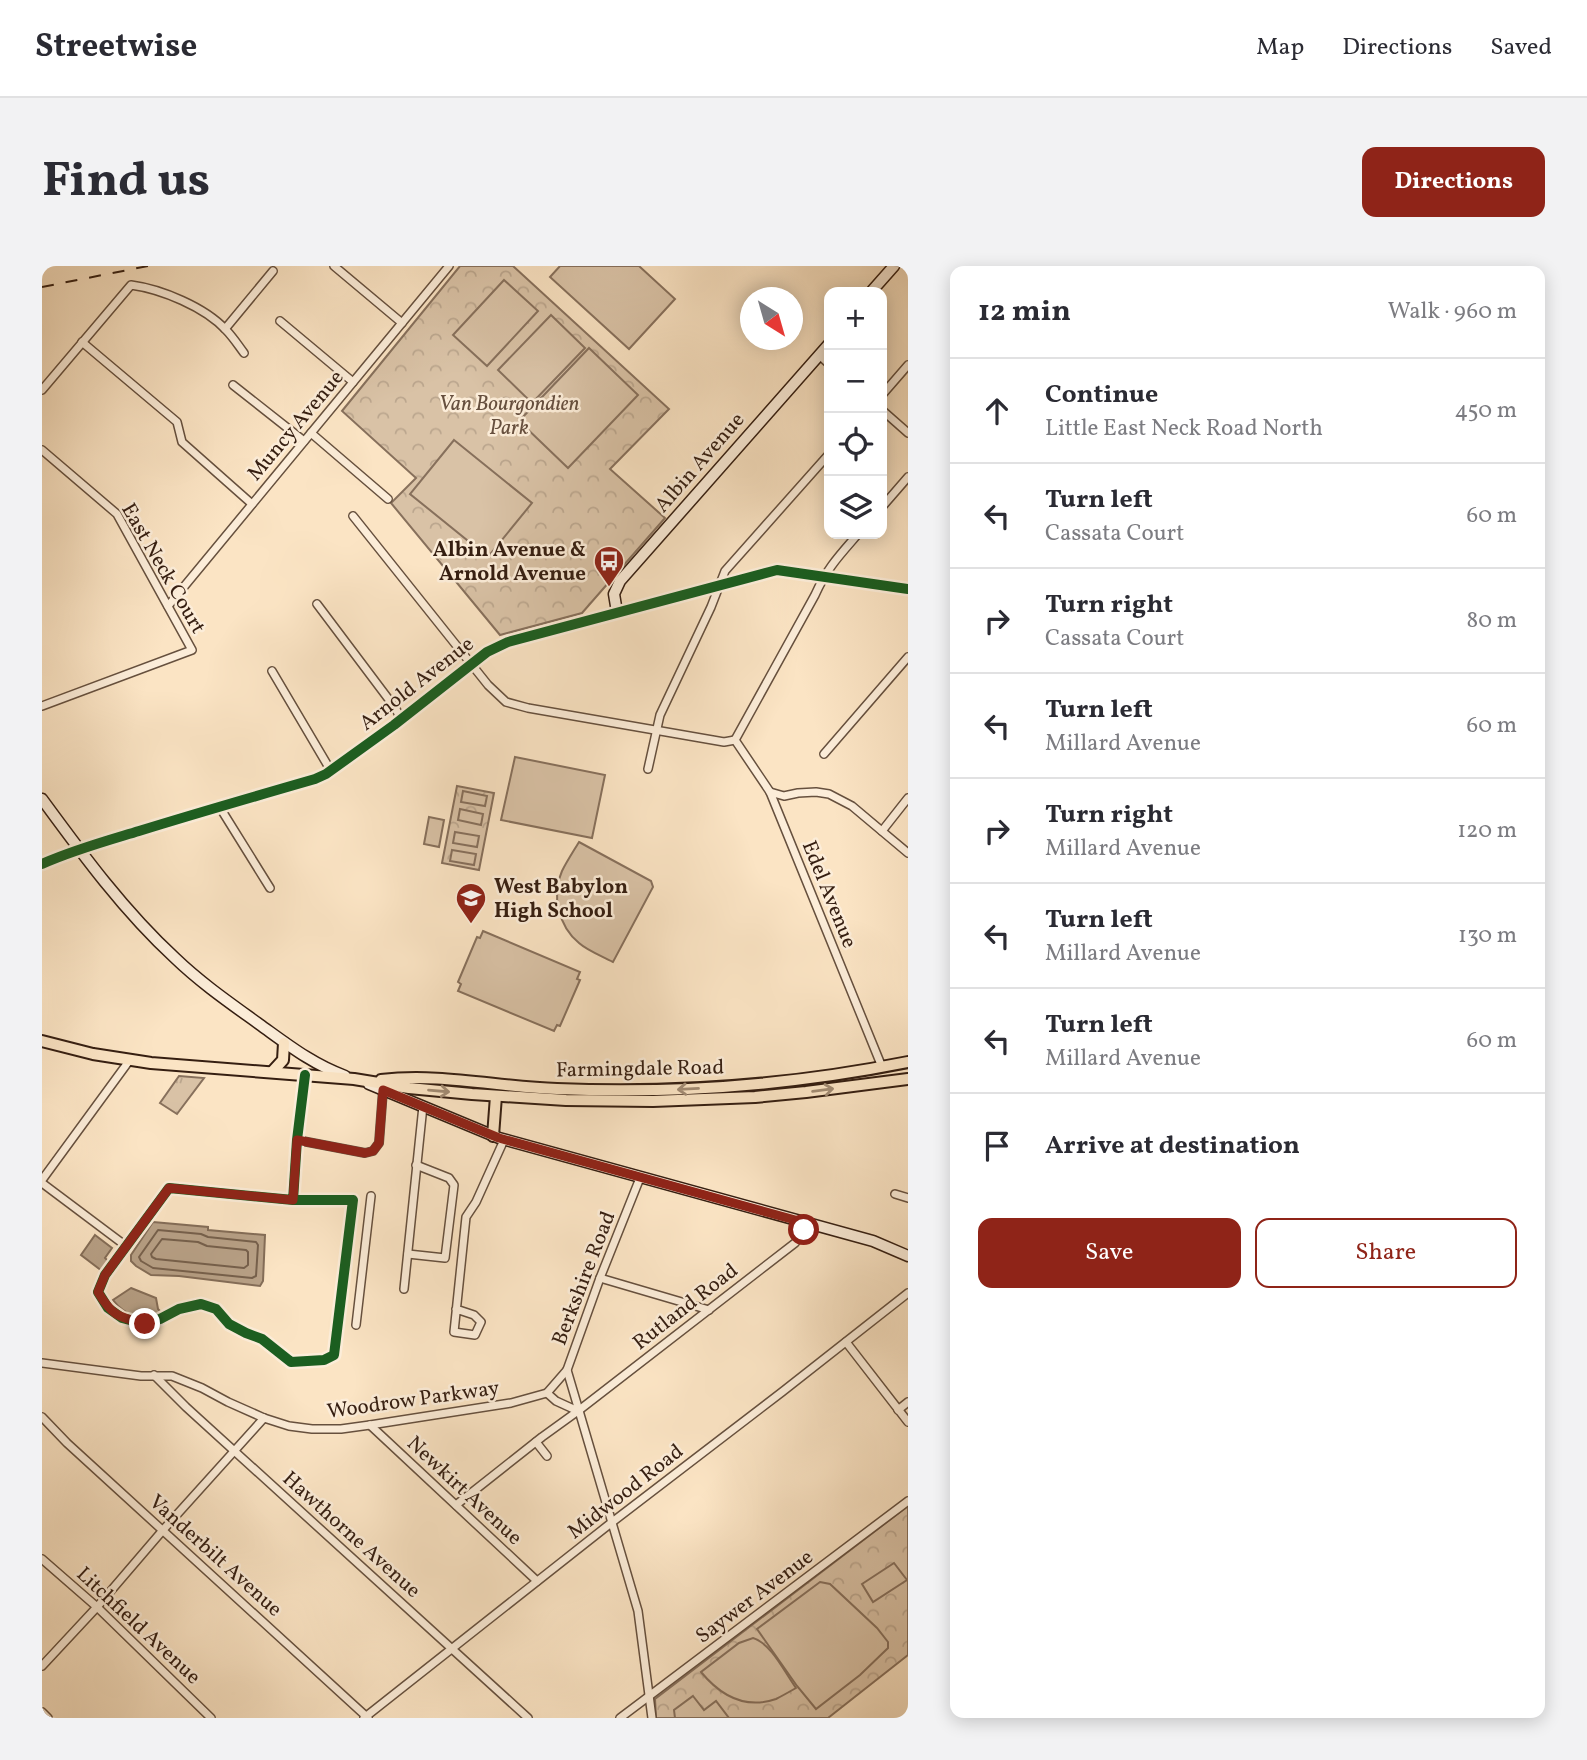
<!DOCTYPE html>
<meta charset="utf-8">
<style>
body{margin:0;font-family:Vollkorn,serif;background:#f2f2f3;color:#2b2b33}
.controls{position:absolute;right:21px;top:21px;display:grid;overflow:hidden;border-radius:14px;box-shadow:0 4px 18px #0003}
.controls button{width:63px;height:63px;display:grid;place-items:center;padding:0;border:0;border-bottom:2px solid #e1e1e2;background:#fff;color:#2b2b33;font:35px sans-serif}
.compass{position:absolute;left:698px;top:21px;width:63px;height:63px;border-radius:50%;background:#fff;box-shadow:0 4px 18px #0003;rotate:143deg}
.stop{position:absolute;width:21px;height:21px;margin:-16px;border:5px solid #8f2418;border-radius:50%;background:#fff}
.stop.end{background:#8f2418;border-color:#fff;box-shadow:0 2px 7px #0008}
.list{margin:0;padding:0;list-style:none}
h2{display:flex;justify-content:space-between;align-items:center;height:91px;margin:0;padding:0 28px;font-size:30px}
h2 small{font-size:23px;font-weight:400;color:#7c7c81}
.list li{display:grid;grid-template-columns:46px 1fr auto;gap:21px;align-items:center;box-sizing:border-box;height:105px;padding:0 28px;border-top:2px solid #e1e1e2}
.list b{display:block;font-size:26px;white-space:nowrap}
.list p{margin:0;font-size:23px;white-space:nowrap;color:#7c7c81}
.list em{font-size:23px;font-style:normal;color:#7c7c81}
.actions{display:flex;gap:14px;padding:21px 28px}
.actions a{flex:1;padding:16px 0;border:2px solid #8f2418;border-radius:14px;text-align:center;font-size:24px;color:#8f2418}
.actions .main{background:#8f2418;color:#fff}
.icon{flex:none;width:38px;height:38px;fill:none;stroke:currentColor;stroke-width:2;stroke-linecap:round;stroke-linejoin:round}
.map{position:relative;flex:none;width:866px;height:1452px;overflow:hidden;border-radius:14px}
header{display:flex;align-items:center;gap:42px;box-sizing:border-box;height:98px;padding:0 35px;background:#fff;border-bottom:2px solid #e1e1e2}
header strong{font-size:33px}
nav{display:flex;gap:38px;margin-inline-start:auto;font-size:24px}
.intro{display:flex;align-items:center;justify-content:space-between;box-sizing:border-box;height:168px;padding:0 42px}
h1{margin:0;font-size:49px}
.button{padding:18px 32px;border-radius:14px;background:#8f2418;color:#fff;font-size:24px;font-weight:700}
main{display:flex;gap:42px;padding:0 42px}
aside{flex:1;background:#fff;border-radius:14px;box-shadow:0 4px 18px #0003}
.map>svg:first-child{display:block}
</style>
<header>
<strong>Streetwise</strong>
<nav><a>Map</a><a>Directions</a><a>Saved</a></nav>
</header>
<div class="intro"><h1>Find us</h1><a class="button">Directions</a></div>
<main>
<div class="map">
<svg width="866" height="1452" viewBox="0 0 866 1452">
<defs>
<pattern id="grass-tufts" width="24" height="20" patternUnits="userSpaceOnUse" patternTransform="scale(1.75)"><rect width="24" height="20" fill="#d9c2a6"/><path d="M3 7l-1-3M5 7V3M7 7l1-3M15 17l-1-3M17 17v-4M19 17l1-3" fill="none" stroke="#bba68e"/></pattern>
<pattern id="park-crowns" width="20" height="18" patternUnits="userSpaceOnUse" patternTransform="scale(1.75)"><rect width="20" height="18" fill="#d9c2a6"/><path d="M2 6a3 3 0 1 1 6 0M12 15a3 3 0 1 1 6 0" fill="none" stroke="#bba68e"/></pattern>
</defs>
<rect width="100%" height="100%" fill="#fbe4c4"/>
<filter id="stains"><feTurbulence type="fractalNoise" baseFrequency=".00286" numOctaves="4"/><feColorMatrix values="0 0 0 0 .2 0 0 0 0 .09 0 0 0 0 .02 0 0 0 .5 -.17"/></filter>
<radialGradient id="worn" r=".72"><stop offset=".6" stop-color="#630" stop-opacity="0"/><stop offset="1" stop-color="#630" stop-opacity=".3"/></radialGradient>
<path fill="url(#grass-tufts)" stroke="#87705c" stroke-width="2" d="M137 810 162 812 135 848 118 837Z"/>
<g fill="url(#park-crowns)" stroke="#87705c" stroke-width="2">
<path d="M418 0H471L627 143 568 203 623 252 540 347 458 369 349 237 374 212 300 145Z"/>
<path d="M415 520 452 527 437 604 400 597Z"/>
<path d="M866 1240V1389L786 1452H614L613 1433Z"/>
</g>
<g fill="#d9c2a6" stroke="#87705c" stroke-width="2">
<path d="M518 0H597L633 33 587 83 508 11Z"/>
<path d="M462 14 496 45 445 100 411 69Z"/>
<path d="M509 49 543 82 490 137 456 104Z"/>
<path d="M547 82 596 129 526 202 477 155Z"/>
<path d="M412 174 490 237 446 291 368 228Z"/>
<path d="M473 491 563 509 550 572 459 554Z"/>
<path d="M421 525 445 530 443 540 419 536Z"/>
<path d="M418 543 441 548 439 559 416 554Z"/>
<path d="M387 551 402 554 397 581 382 578Z"/>
<path d="M413 566 437 570 435 581 411 577Z"/>
<path d="M537 576 609 615 611 621 571 696C560 690 546 685 537 677 517 661 509 629 520 605 525 595 531 586 537 576Z"/>
<path d="M410 584 434 588 432 599 408 595Z"/>
<path d="M441 665 538 706 535 713 538 714 518 760 515 759 512 765 416 725 419 718 416 716 435 671 438 672Z"/>
<path d="M852 1297 865 1314 831 1336 820 1318Z"/>
<path d="M778 1316 788 1318 835 1362 846 1376V1382L818 1409 774 1443 755 1420 715 1363Z"/>
<path d="M711 1372C729 1377 743 1407 754 1422 747 1426 740 1430 734 1433 702 1444 678 1429 659 1406L697 1377Z"/>
<path d="M651 1430 662 1444 674 1435 687 1452H633L632 1444Z"/>
</g>
<g fill="#b8a187" stroke="#846d58" stroke-width="2">
<path d="M111 956 166 961V964L223 969 221 1015 218 1020 137 1010 109 1009 94 1000 89 995V989Z"/>
<path d="M53 969 70 982 63 992 68 997 60 1005 39 989Z"/>
<path d="M89 1022 114 1032 116 1043 119 1046 117 1048C96 1050 86 1053 71 1034Z"/>
</g>
<g fill="none" stroke-linecap="round" stroke-linejoin="round">
<g stroke="#76604c" stroke-width="2">
<path d="M116 964 159 968 166 971 214 976 216 979 214 1010 210 1012 111 1002 99 995 97 991Z"/>
<path d="M120 973 156 976 165 980 204 984 206 986V999L202 1002 114 993 110 991 109 988Z"/>
</g>
<g stroke="#66503e" stroke-width="10">
<g id="street">
<path d="M292 0 360 57"/>
<path d="M238 55 311 116"/>
<path d="M183 63 231 5"/>
<path d="M40 76 135 156 140 176 210 238"/>
<path d="M777 89 787 98"/>
<path d="M191 119 262 175"/>
<path d="M0 124 89 19C119 23 163 41 184 64 191 71 196 79 202 87"/>
<path d="M840 129 866 99"/>
<path d="M840 144 866 167"/>
<path d="M269 167 346 233"/>
<path d="M0 184 75 248 150 384 0 440"/>
<path d="M840 241 866 211"/>
<path d="M311 250 446 419 464 436 486 442 682 476 693 474"/>
<path d="M275 338 354 443 359 454"/>
<path d="M126 340 407 0"/>
<path d="M230 405 289 505"/>
<path d="M693 474 728 526 840 801"/>
<path d="M693 474 773 329C785 302 797 290 816 268"/>
<path d="M782 488 866 391"/>
<path d="M606 503 618 449 669 341 683 305 787 188"/>
<path d="M728 526 742 530 756 527 774 526 787 528 810 540 866 587"/>
<path d="M177 540 228 622"/>
<path d="M840 565 866 532"/>
<path d="M255 874 323 887 331 885 337 877 341 824"/>
<path d="M598 912 558 1012 525 1104 596 1345 610 1452"/>
<path d="M0 914 87 795"/>
<path d="M0 917 84 980"/>
<path d="M853 928 866 932"/>
<path d="M251 934 127 922 63 1009 56 1026 66 1042 80 1052 103 1058 118 1053 137 1043 159 1038 174 1043 187 1058 204 1067 220 1073 249 1096 282 1094 292 1089 311 934H251L255 874 263 809"/>
<path d="M366 988 403 992 412 919 407 912 374 899"/>
<path d="M558 1012 667 1044"/>
<path d="M362 1023 381 840"/>
<path d="M414 1043 432 1049 439 1056 433 1069 412 1066 424 951 434 936 462 874"/>
<path d="M314 1059 329 930"/>
<path d="M804 1076 866 1156"/>
<path d="M0 1097 99 1110H130L160 1122 186 1136 222 1152 247 1160 270 1163H299L328 1159 469 1137 505 1127 525 1104"/>
<path d="M112 1109 144 1141 486 1452"/>
<path d="M505 1127 514 1135 536 1145"/>
<path d="M856 1144 866 1136"/>
<path d="M0 1151 25 1177 326 1452"/>
<path d="M328 1159 495 1315"/>
<path d="M494 1176 505 1190"/>
<path d="M414 1239 500 1171 536 1145 753 977 760 968 764 957"/>
<path d="M0 1293 55 1341 169 1452"/>
<path d="M0 1400 55 1341 121 1264 222 1152"/>
<path d="M0 1446 6 1452"/>
<path d="M322 1452 569 1257 740 1126 866 1027"/>
<path d="M578 1452 866 1235"/>
</g>
</g>
<g stroke="#351e11" stroke-width="13">
<g id="secondary">
<path d="M829 26 852 0"/>
<path d="M575 346 572 328 578 315 787 78"/>
<path d="M0 533C41 589 82 645 133 692 159 717 188 737 217 758 245 778 270 798 303 810"/>
<path d="M0 598C31 584 64 575 97 565 155 547 214 530 273 513L284 508 352 459 445 386 466 376 735 304 866 323"/>
<path d="M327 818 457 872 831 975 866 990"/>
</g>
</g>
<g stroke="#351e11" stroke-width="14">
<g id="primary">
<path d="M0 775 51 788 109 797 312 813 367 822 430 828 524 834 611 835 713 831 764 826 866 813"/>
<path d="M230 806 241 794 242 777"/>
<path d="M339 814C398 807 456 821 515 823 632 828 751 819 866 796"/>
<path d="M451 870 454 830"/>
</g>
</g>
<use href="#street" stroke="#fcedd9" stroke-width="7"/>
<use href="#secondary" stroke="#fcedd9" stroke-width="10"/>
<use href="#primary" stroke="#fbe4c4" stroke-width="10"/>
<path stroke="#351e11" stroke-width="2" stroke-dasharray="12 12" stroke-linecap="butt" d="M0 21 106 0"/>
<g stroke="#fcedd9" stroke-width="15">
<g id="cycleway">
<path d="M0 598C31 584 64 575 97 565 155 547 214 530 273 513L284 508 352 459 445 386 466 376 735 304 866 323"/>
<path d="M251 934 127 922 63 1009 56 1026 66 1042 80 1052 103 1058 118 1053 137 1043 159 1038 174 1043 187 1058 204 1067 220 1073 249 1096 282 1094 292 1089 311 934H251L255 874 263 809"/>
</g>
</g>
<use href="#cycleway" stroke="#1b5e20" stroke-width="10"/>
</g>
<defs><path id="oneway-shaft" d="M-6 0H5M1.5-3L5.5 0L1.5 3" fill="none" stroke-width="1.6" stroke-linecap="round" stroke-linejoin="round" transform="scale(1.75)"/></defs>
<g stroke="#a28b73">
<use href="#oneway-shaft" transform="translate(646 823) rotate(177)"/>
<use href="#oneway-shaft" transform="translate(781 824) rotate(-7)"/>
<use href="#oneway-shaft" transform="translate(397 825) rotate(5)"/>
</g>
<g fill="none" stroke-linecap="round" stroke-linejoin="round">
<path stroke="#8f2418" stroke-width="9" d="M103 1058C77 1051 70 1050 56 1026L63 1009 127 922 251 934 255 874 323 887 331 885 337 877 341 824 457 872 764 957 762 964"/>
</g>
<defs>
<g id="bus-pin" transform="scale(1.575)"><path d="M0 17L-7.5 6A9.5 9.5 0 1 1 7.5 6Z" fill="#8f2418" stroke="#fcedd9"/><path d="M-5-6H5V4H4V6H2V4H-2V6H-4V4H-5ZM-3.5-4V0h7V-4ZM-3.5 1.2v1.5H-2V1.2ZM2 1.2v1.5H3.5V1.2Z" fill="#fff"/></g>
<g id="school-pin" transform="scale(1.575)"><path d="M0 17L-7.5 6A9.5 9.5 0 1 1 7.5 6Z" fill="#8f2418" stroke="#fcedd9"/><path d="M0-5L7-2L0 1L-7-2ZM-4 1L0 2.5L4 1V4Q0 6-4 4Z" fill="#fff"/></g>
</defs>
<g fill-rule="evenodd">
<use href="#bus-pin" x="567" y="295"/>
<use href="#school-pin" x="429" y="632"/>
</g>
<g text-anchor="middle" stroke-width="5" stroke-linejoin="round" paint-order="stroke">
<g font-size="21" font-style="italic" fill="#664f3e" stroke="#fcedd9">
<text x="467" y="144">Van Bourgondien<tspan x="467" dy="24">Park</tspan></text>
</g>
<g font-size="21" fill="#351e11" stroke="#fcedd9">
<text transform="translate(253 159) rotate(-50)" y="7">Muncy Avenue</text>
<text transform="translate(657 196) rotate(-49)" y="7">Albin Avenue</text>
<text transform="translate(122 302) rotate(60)" y="7">East Neck Court</text>
<text transform="translate(374 417) rotate(-38)" y="7">Arnold Avenue</text>
<text transform="translate(788 628) rotate(68)" y="7">Edel Avenue</text>
<text transform="translate(598 802) rotate(-1)" y="7">Farmingdale Road</text>
<text transform="translate(541 1012) rotate(-69)" y="7">Berkshire Road</text>
<text transform="translate(643 1040) rotate(-38)" y="7">Rutland Road</text>
<text transform="translate(371 1133) rotate(-8)" y="7">Woodrow Parkway</text>
<text transform="translate(423 1224) rotate(43)" y="7">Newkirt Avenue</text>
<text transform="translate(583 1225) rotate(-38)" y="7">Midwood Road</text>
<text transform="translate(310 1268) rotate(42)" y="7">Hawthorne Avenue</text>
<text transform="translate(174 1289) rotate(42)" y="7">Vanderbilt Avenue</text>
<text transform="translate(712 1330) rotate(-37)" y="7">Saywer Avenue</text>
<text transform="translate(97 1359) rotate(43)" y="7">Litchfield Avenue</text>
</g>
<g font-size="21" font-weight="bold" fill="#351e11" stroke="#fcedd9" text-anchor="end">
<text x="544" y="290">Albin Avenue &amp;<tspan x="544" dy="24">Arnold Avenue</tspan></text>
<text x="452" y="627" text-anchor="start">West Babylon<tspan x="452" dy="24">High School</tspan></text>
</g>
</g>
<rect width="100%" height="100%" filter="url(#stains)"/>
<rect width="100%" height="100%" fill="url(#worn)"/>
</svg>
<div class="controls">
<button>+</button>
<button>−</button>
<button><svg class="icon" aria-label="locate" viewBox="0 0 24 24"><circle cx="12" cy="12" r="6"/><path d="M12 2v4M12 18v4M2 12h4M18 12h4"/></svg></button>
<button><svg class="icon" aria-label="layers" viewBox="0 0 24 24"><path d="M12 4l9 5-9 5-9-5zM3 14l9 5 9-5"/></svg></button>
</div>
<svg class="compass" viewBox="-18 -18 36 36"><path d="M0-13l5 13h-10z" fill="#e53935"/><path d="M0 13l5-13h-10z" fill="#7c7c81"/></svg>
<div class="stop" style="left:762px;top:964px"></div>
<div class="stop end" style="left:103px;top:1058px"></div>
</div>
<aside>
<h2>12 min<small>Walk · 960 m</small></h2>
<ul class="list">
<li><svg class="icon" aria-label="ahead" viewBox="0 0 24 24"><path d="M12 20V5M6 11l6-6 6 6"/></svg><div><b>Continue</b><p>Little East Neck Road North</p></div><em>450 m</em></li>
<li><svg class="icon" aria-label="left" viewBox="0 0 24 24"><path d="M17 20v-9H6M10 6l-5 5 5 5"/></svg><div><b>Turn left</b><p>Cassata Court</p></div><em>60 m</em></li>
<li><svg class="icon" aria-label="right" viewBox="0 0 24 24"><path d="M7 20v-9h11M14 6l5 5-5 5"/></svg><div><b>Turn right</b><p>Cassata Court</p></div><em>80 m</em></li>
<li><svg class="icon" aria-label="left" viewBox="0 0 24 24"><path d="M17 20v-9H6M10 6l-5 5 5 5"/></svg><div><b>Turn left</b><p>Millard Avenue</p></div><em>60 m</em></li>
<li><svg class="icon" aria-label="right" viewBox="0 0 24 24"><path d="M7 20v-9h11M14 6l5 5-5 5"/></svg><div><b>Turn right</b><p>Millard Avenue</p></div><em>120 m</em></li>
<li><svg class="icon" aria-label="left" viewBox="0 0 24 24"><path d="M17 20v-9H6M10 6l-5 5 5 5"/></svg><div><b>Turn left</b><p>Millard Avenue</p></div><em>130 m</em></li>
<li><svg class="icon" aria-label="left" viewBox="0 0 24 24"><path d="M17 20v-9H6M10 6l-5 5 5 5"/></svg><div><b>Turn left</b><p>Millard Avenue</p></div><em>60 m</em></li>
<li><svg class="icon" aria-label="arrive" viewBox="0 0 24 24"><path d="M6 21V4h12l-3 4 3 4H6"/></svg><div><b>Arrive at destination</b></div></li>
</ul>
<div class="actions"><a class="main">Save</a><a>Share</a></div>
</aside>
</main>
